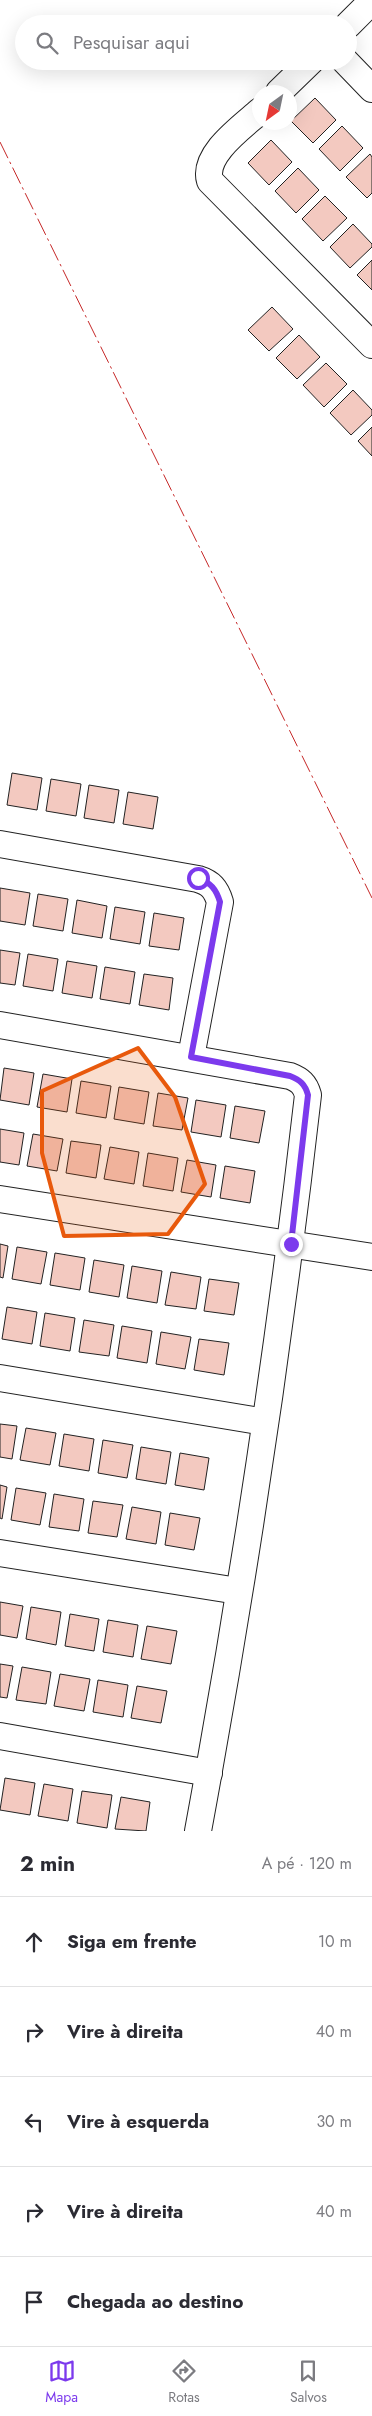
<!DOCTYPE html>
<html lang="pt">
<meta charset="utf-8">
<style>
body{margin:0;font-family:Jost,sans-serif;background:#f7f7f7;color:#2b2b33}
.compass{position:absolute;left:252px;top:85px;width:45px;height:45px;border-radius:50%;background:#fff;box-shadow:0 5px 20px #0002;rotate:213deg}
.stop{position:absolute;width:15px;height:15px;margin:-11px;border:4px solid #7c3aed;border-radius:50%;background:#fff}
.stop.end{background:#7c3aed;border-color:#fff;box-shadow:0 1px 5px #0008}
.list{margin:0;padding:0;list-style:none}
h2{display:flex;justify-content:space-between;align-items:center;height:65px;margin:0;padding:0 20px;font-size:21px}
h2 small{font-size:16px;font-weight:400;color:#7c7c81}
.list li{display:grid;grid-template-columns:32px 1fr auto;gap:15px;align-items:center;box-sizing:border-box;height:90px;padding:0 20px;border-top:1px solid #e1e1e2}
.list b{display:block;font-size:19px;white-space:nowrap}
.list em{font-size:16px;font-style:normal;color:#7c7c81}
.icon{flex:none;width:28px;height:28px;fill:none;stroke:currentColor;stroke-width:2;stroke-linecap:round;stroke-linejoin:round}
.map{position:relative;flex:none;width:372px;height:1831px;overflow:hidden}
.search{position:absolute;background:#fff;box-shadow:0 5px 20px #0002;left:15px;right:15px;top:15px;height:55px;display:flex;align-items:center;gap:12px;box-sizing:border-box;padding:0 18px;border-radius:28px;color:#7c7c81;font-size:19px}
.sheet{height:515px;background:#fff}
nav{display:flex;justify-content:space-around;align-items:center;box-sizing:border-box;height:70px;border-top:1px solid #e1e1e2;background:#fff;font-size:14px;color:#7c7c81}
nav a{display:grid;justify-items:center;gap:2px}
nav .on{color:#7c3aed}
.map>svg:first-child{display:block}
</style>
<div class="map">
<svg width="372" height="1831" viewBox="0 0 372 1831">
<rect width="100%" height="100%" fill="#fff"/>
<g fill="#f3c9c0" stroke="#222">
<path d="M315 98 336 120 313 143 291 121Z"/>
<path d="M342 126 363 148 340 171 319 149Z"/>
<path d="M271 140 292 162 269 185 248 163Z"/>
<path d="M370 154 372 157V193L367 198 346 177Z"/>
<path d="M298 168 319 190 296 213 275 191Z"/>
<path d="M325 196 347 218 323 241 302 219Z"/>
<path d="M353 224 372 244V247L350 268 330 247Z"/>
<path d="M372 260V290L357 275Z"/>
<path d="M272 307 293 329 269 351 248 330Z"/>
<path d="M299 335 320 357 297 379 276 358Z"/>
<path d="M326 363 347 384 324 407 303 385Z"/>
<path d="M353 390 372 410V415L351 435 330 413Z"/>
<path d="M372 427V456L358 441Z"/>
<path d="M12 773 42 778 37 810 7 805Z"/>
<path d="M51 779 81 784 76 816 46 811Z"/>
<path d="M89 785 119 790 114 823 84 818Z"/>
<path d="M128 792 158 797 153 829 123 824Z"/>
<path d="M0 888 30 893 25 925 0 921Z"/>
<path d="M38 894 68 899 63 931 33 926Z"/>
<path d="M77 900 107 906 102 938 72 933Z"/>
<path d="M115 907 145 912 140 944 110 939Z"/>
<path d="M154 913 184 918 179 950 149 946Z"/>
<path d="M0 950 20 953 15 985 0 983Z"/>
<path d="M28 954 58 959 53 991 23 986Z"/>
<path d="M67 961 97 966 92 998 62 993Z"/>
<path d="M105 967 135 972 130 1004 100 999Z"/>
<path d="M144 974 173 978 169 1010 139 1005Z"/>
<path d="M4 1068 34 1073 29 1105 0 1100Z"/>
<path d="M43 1074 72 1079 67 1112 37 1107Z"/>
<path d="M81 1081 111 1086 106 1118 76 1113Z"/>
<path d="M119 1087 149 1092 144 1124 114 1119Z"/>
<path d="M158 1093 188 1098 182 1130 153 1126Z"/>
<path d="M196 1100 226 1105 221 1137 191 1132Z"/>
<path d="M235 1106 265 1111 259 1143 230 1138Z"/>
<path d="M0 1129 24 1133 19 1165 0 1162Z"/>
<path d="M33 1134 63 1139 57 1171 27 1166Z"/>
<path d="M71 1141 101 1145 96 1178 66 1173Z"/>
<path d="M110 1147 139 1152 134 1184 104 1179Z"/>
<path d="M148 1153 178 1158 173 1191 143 1186Z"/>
<path d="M187 1160 216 1165 211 1197 181 1192Z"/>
<path d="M225 1166 255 1171 250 1203 220 1198Z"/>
<path d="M0 1244 8 1246 3 1278 0 1277Z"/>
<path d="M17 1247 47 1252 41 1284 12 1279Z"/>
<path d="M55 1253 85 1258 80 1290 50 1285Z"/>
<path d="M94 1260 124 1265 119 1297 89 1292Z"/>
<path d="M132 1266 162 1271 157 1303 127 1298Z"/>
<path d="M171 1272 201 1277 196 1309 165 1305Z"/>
<path d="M209 1279 239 1283 234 1315 204 1311Z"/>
<path d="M7 1307 37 1312 32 1344 2 1339Z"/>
<path d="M45 1313 75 1318 70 1351 40 1346Z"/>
<path d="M84 1320 114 1325 109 1356 79 1352Z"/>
<path d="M122 1326 152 1331 147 1363 117 1358Z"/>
<path d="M161 1332 191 1337 185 1369 156 1364Z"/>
<path d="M199 1339 229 1343 224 1375 194 1370Z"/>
<path d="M0 1424 17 1426 12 1459 0 1457Z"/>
<path d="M26 1428 56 1433 50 1465 20 1460Z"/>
<path d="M64 1434 94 1439 89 1471 59 1466Z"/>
<path d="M103 1440 133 1445 127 1478 98 1473Z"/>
<path d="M141 1447 171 1452 166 1484 136 1479Z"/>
<path d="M180 1453 209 1458 204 1490 175 1485Z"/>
<path d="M0 1485 7 1487 2 1519 0 1518Z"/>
<path d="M16 1488 46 1493 40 1525 11 1520Z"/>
<path d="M54 1494 84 1499 79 1531 49 1527Z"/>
<path d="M93 1501 123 1505 117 1537 88 1533Z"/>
<path d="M132 1507 161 1512 156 1544 126 1539Z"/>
<path d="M170 1513 200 1518 194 1550 165 1545Z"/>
<path d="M0 1602 23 1606 17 1638 0 1635Z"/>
<path d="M31 1607 61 1612 56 1645 26 1639Z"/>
<path d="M70 1614 99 1619 94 1651 65 1646Z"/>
<path d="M108 1620 138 1625 133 1657 103 1652Z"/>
<path d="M147 1626 177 1631 171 1664 141 1659Z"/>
<path d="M0 1664 13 1666 7 1698 0 1697Z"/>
<path d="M22 1667 51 1672 46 1704 16 1700Z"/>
<path d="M60 1674 90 1679 84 1711 54 1706Z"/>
<path d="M98 1680 128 1685 123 1717 93 1712Z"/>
<path d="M137 1686 167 1691 161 1723 131 1718Z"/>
<path d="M5 1778 35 1783 30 1815 0 1810Z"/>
<path d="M44 1784 73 1789 68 1821 38 1816Z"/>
<path d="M82 1791 112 1795 107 1828 77 1823Z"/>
<path d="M121 1797 150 1802 146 1831 115 1829Z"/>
</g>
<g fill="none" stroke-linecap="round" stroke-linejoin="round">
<g stroke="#222" stroke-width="28">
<g id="street">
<path d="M348 25 372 1"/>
<path d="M345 61 372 89"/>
<path d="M279 92 311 61"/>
<path d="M260 111C242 127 202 155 210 181L372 345"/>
<path d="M0 844 198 879C211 883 216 889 220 902L191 1057"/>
<path d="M0 1025 290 1076C300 1080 305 1084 308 1095 280 1341 243 1587 198 1831"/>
<path d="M0 1199 372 1257"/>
<path d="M0 1378 265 1422"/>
<path d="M0 1553 238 1591"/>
<path d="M0 1736 209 1773"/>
</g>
</g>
<use href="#street" stroke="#fff" stroke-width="26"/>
<path stroke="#c62828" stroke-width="1" stroke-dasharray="18 4 2.5 4" stroke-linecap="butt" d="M0 142 372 898"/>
</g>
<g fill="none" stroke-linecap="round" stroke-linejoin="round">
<path stroke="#7c3aed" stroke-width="6" d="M198 878C211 883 216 889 220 902L191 1057 290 1076C300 1080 305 1084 308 1095L291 1244"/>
</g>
<path fill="#e8590c" fill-opacity="0.2" stroke="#e8590c" stroke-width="4" stroke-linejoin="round" d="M138 1048 175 1097 205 1184 168 1234 64 1236 42 1153V1091Z"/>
</svg>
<svg class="compass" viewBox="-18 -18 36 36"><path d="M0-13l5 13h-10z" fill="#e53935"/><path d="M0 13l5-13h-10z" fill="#7c7c81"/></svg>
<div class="stop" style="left:198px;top:878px"></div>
<div class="stop end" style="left:291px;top:1244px"></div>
<div class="search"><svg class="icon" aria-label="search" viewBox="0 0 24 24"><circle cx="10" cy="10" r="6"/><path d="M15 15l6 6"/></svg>Pesquisar aqui</div>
</div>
<section class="sheet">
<h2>2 min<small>A pé · 120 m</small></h2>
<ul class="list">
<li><svg class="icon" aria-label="ahead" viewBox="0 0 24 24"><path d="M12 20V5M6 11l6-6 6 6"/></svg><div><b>Siga em frente</b></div><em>10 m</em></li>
<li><svg class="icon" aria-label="right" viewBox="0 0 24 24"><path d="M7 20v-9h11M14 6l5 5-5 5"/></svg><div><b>Vire à direita</b></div><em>40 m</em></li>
<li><svg class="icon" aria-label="left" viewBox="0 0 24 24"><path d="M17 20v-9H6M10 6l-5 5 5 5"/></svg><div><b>Vire à esquerda</b></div><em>30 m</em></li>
<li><svg class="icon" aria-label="right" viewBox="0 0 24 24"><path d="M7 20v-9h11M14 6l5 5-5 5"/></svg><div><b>Vire à direita</b></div><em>40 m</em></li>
<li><svg class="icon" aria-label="arrive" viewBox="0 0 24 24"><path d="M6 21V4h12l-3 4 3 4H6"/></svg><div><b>Chegada ao destino</b></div></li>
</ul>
</section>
<nav>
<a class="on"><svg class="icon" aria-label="map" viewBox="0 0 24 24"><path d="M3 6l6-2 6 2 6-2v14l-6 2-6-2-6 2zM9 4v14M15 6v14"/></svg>Mapa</a>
<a><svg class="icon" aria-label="directions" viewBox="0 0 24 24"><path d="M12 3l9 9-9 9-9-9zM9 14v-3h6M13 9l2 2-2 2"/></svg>Rotas</a>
<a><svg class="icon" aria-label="saved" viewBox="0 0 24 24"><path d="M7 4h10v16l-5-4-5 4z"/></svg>Salvos</a>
</nav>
